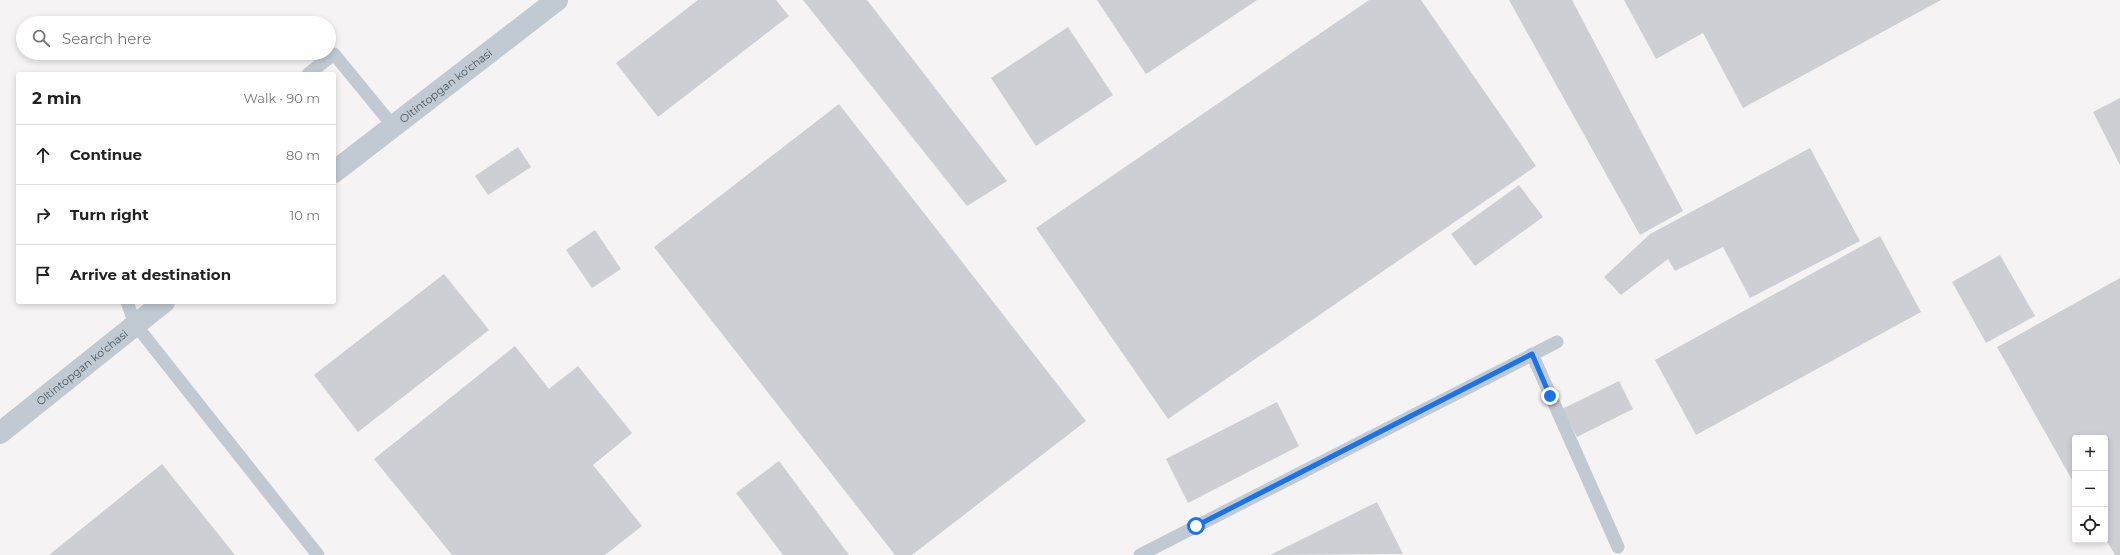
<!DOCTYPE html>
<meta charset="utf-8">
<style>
body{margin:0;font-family:Montserrat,sans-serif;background:#f6f6f6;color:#222}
.controls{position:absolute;right:12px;bottom:12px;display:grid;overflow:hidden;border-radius:4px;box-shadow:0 2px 6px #0003}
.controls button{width:36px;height:36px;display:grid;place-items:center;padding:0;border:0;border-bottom:1px solid #e0e0e0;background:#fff;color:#222;font:20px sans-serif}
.stop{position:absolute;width:12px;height:12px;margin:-9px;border:3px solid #1a73e8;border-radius:50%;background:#fff}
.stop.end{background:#1a73e8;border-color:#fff;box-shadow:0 1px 4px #0008}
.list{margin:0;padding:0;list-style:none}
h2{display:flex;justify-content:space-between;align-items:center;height:52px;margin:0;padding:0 16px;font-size:17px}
h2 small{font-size:13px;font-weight:400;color:#767676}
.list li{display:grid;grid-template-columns:26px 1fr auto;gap:12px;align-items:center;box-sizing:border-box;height:60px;padding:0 16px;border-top:1px solid #e0e0e0}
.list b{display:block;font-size:15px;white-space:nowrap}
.list em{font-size:13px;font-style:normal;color:#767676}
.icon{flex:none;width:22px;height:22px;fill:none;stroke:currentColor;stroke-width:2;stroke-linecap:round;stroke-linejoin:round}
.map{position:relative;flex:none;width:2120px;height:555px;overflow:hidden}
.search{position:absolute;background:#fff;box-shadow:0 2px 6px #0003;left:16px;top:16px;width:320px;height:44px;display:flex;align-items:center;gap:10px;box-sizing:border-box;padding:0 14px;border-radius:22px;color:#767676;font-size:15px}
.panel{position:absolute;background:#fff;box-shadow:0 2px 6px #0003;left:16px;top:72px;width:320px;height:232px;border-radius:4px}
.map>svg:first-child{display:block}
</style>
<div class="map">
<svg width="2120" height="555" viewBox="0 0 2120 555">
<rect width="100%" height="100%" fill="#f5f3f3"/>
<g fill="#cdcfd5">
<path d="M698 0H776L789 16 658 117 616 63Z"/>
<path d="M803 0H867L1007 181 967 206Z"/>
<path d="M1097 0H1257L1146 74Z"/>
<path d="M1369 0H1421L1536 166 1168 419 1036 228Z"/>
<path d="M1509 0H1572L1683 211 1640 235Z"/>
<path d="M1624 0H1941L1743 108 1703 33 1656 59Z"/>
<path d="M1068 27 1113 95 1036 146 991 78Z"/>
<path d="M2120 98V165L2093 112Z"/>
<path d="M839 104 1086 421 912 555H895L654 247Z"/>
<path d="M518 147 531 167 488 195 475 176Z"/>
<path d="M1810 148 1860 241 1750 298 1723 247 1675 271 1668 259 1621 295 1604 277 1650 234Z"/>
<path d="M1519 185 1543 217 1475 266 1451 234Z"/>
<path d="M595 230 621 269 592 288 566 250Z"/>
<path d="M1880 236 1921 312 1696 435 1655 360Z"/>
<path d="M2000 255 2035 316 1986 343 1952 282Z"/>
<path d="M444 274 489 330 358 432 314 375Z"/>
<path d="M2120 278V555H2115L2105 538V438H2075V485L1997 347Z"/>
<path d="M515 346 549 389 578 366 632 433 593 465 642 526 605 555H452L374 459Z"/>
<path d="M1619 381 1633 409 1577 437 1562 409Z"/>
<path d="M1277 402 1299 446 1188 503 1166 459Z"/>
<path d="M779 461 849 555H783L736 493Z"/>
<path d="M162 464 235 555H49Z"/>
<path d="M1377 502 1403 554 1270 555Z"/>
</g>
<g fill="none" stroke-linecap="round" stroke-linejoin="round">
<g stroke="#c1cad2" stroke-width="13">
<path d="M308 74 334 54 393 126"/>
<path d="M127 302 135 324 318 555"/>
<path d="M1532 354 1618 547"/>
<path d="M1140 555 1557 342"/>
</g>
<g stroke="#c1cad2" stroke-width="22">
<path id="s1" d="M334 172 557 0"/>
<path id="s2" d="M0 433 164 302"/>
</g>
</g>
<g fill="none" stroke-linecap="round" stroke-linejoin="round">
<path stroke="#1a73e8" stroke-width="5" d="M1196 526 1532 354 1550 396"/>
</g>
<g text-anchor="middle" stroke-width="3.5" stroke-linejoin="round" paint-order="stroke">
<g font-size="11" fill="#4a5661" stroke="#fff">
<text dy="4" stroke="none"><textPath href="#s1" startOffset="141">Oltintopgan ko'chasi</textPath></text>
<text dy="4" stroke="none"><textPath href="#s2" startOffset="105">Oltintopgan ko'chasi</textPath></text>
</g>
</g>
</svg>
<div class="controls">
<button>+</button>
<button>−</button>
<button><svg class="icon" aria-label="locate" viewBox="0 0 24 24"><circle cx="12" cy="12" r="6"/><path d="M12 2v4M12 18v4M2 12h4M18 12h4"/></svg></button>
</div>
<div class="stop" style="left:1196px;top:526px"></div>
<div class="stop end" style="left:1550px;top:396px"></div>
<div class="search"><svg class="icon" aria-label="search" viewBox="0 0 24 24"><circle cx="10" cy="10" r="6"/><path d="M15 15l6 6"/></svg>Search here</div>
<section class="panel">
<h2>2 min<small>Walk · 90 m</small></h2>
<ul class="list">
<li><svg class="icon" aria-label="ahead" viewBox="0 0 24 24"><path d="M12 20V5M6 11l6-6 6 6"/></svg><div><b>Continue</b></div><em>80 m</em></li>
<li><svg class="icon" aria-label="right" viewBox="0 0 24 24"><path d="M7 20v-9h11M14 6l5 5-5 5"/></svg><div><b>Turn right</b></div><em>10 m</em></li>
<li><svg class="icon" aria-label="arrive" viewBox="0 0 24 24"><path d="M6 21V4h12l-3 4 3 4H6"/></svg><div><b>Arrive at destination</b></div></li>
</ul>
</section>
</div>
